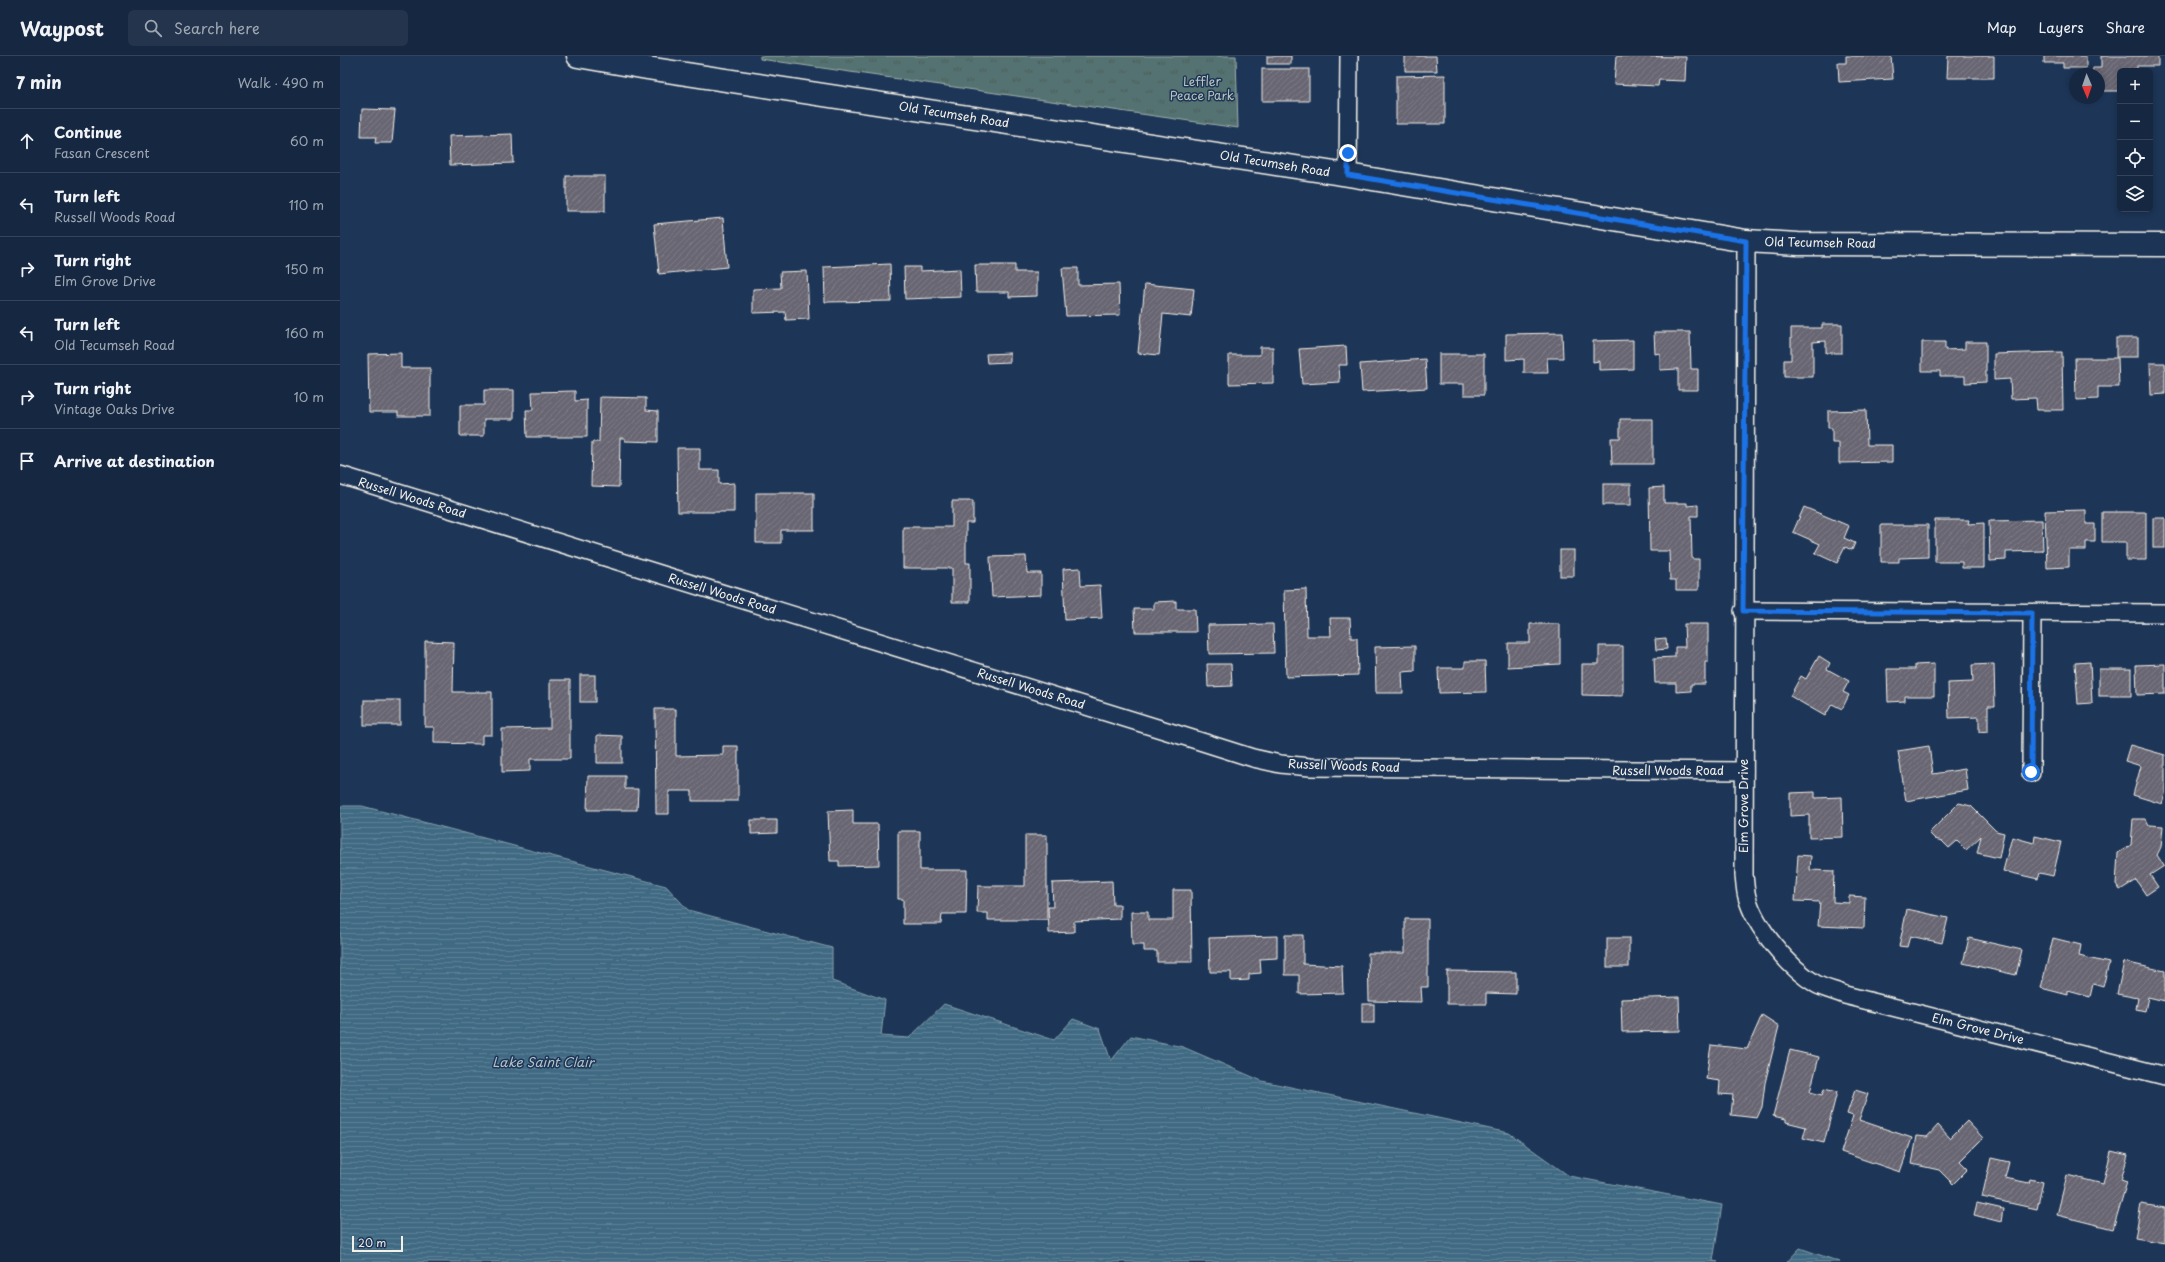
<!DOCTYPE html>
<meta charset="utf-8">
<style>
body{margin:0;font-family:"Playpen Sans",sans-serif;background:#23344c;color:#f1f3f6}
.controls{position:absolute;right:12px;top:12px;display:grid;overflow:hidden;border-radius:6px;box-shadow:0 2px 6px #0003}
.controls button{width:36px;height:36px;display:grid;place-items:center;padding:0;border:0;border-bottom:1px solid #35445a;background:#162841;color:#f1f3f6;font:20px sans-serif}
.compass{position:absolute;left:1729px;top:12px;width:36px;height:36px;border-radius:50%;background:#162841;box-shadow:0 2px 6px #0003;rotate:178deg}
.scale{position:absolute;left:12px;bottom:10px;width:51px;box-sizing:border-box;padding-left:4px;border:2px solid #f4f1e8;border-top:0;font-size:11px;line-height:14px;white-space:nowrap;color:#f4f1e8;-webkit-text-stroke:3px #1d3557;paint-order:stroke}
.stop{position:absolute;width:12px;height:12px;margin:-9px;border:3px solid #1a73e8;border-radius:50%;background:#fff}
.stop.end{background:#1a73e8;border-color:#fff;box-shadow:0 1px 4px #0008}
.list{margin:0;padding:0;list-style:none}
h2{display:flex;justify-content:space-between;align-items:center;height:52px;margin:0;padding:0 16px;font-size:17px}
h2 small{font-size:13px;font-weight:400;color:#9ea6b1}
.list li{display:grid;grid-template-columns:26px 1fr auto;gap:12px;align-items:center;box-sizing:border-box;height:64px;padding:0 16px;border-top:1px solid #35445a}
.list b{display:block;font-size:15px;white-space:nowrap}
.list p{margin:0;font-size:13px;white-space:nowrap;color:#9ea6b1}
.list em{font-size:13px;font-style:normal;color:#9ea6b1}
.icon{flex:none;width:22px;height:22px;fill:none;stroke:currentColor;stroke-width:2;stroke-linecap:round;stroke-linejoin:round}
.map{position:relative;flex:none;width:1825px;height:1206px;overflow:hidden}
header{display:flex;align-items:center;gap:24px;box-sizing:border-box;height:56px;padding:0 20px;background:#162841;border-bottom:1px solid #35445a}
header strong{font-size:19px}
nav{display:flex;gap:22px;margin-inline-start:auto;font-size:14px}
.search{width:280px;height:36px;background:#23344c;display:flex;align-items:center;gap:10px;box-sizing:border-box;padding:0 14px;border-radius:6px;color:#9ea6b1;font-size:15px}
main{display:flex}
aside{flex:1;background:#162841}
.map>svg:first-child{display:block}
</style>
<header>
<strong>Waypost</strong>
<div class="search"><svg class="icon" aria-label="search" viewBox="0 0 24 24"><circle cx="10" cy="10" r="6"/><path d="M15 15l6 6"/></svg>Search here</div>
<nav><a>Map</a><a>Layers</a><a>Share</a></nav>
</header>
<main>
<aside>
<h2>7 min<small>Walk · 490 m</small></h2>
<ul class="list">
<li><svg class="icon" aria-label="ahead" viewBox="0 0 24 24"><path d="M12 20V5M6 11l6-6 6 6"/></svg><div><b>Continue</b><p>Fasan Crescent</p></div><em>60 m</em></li>
<li><svg class="icon" aria-label="left" viewBox="0 0 24 24"><path d="M17 20v-9H6M10 6l-5 5 5 5"/></svg><div><b>Turn left</b><p>Russell Woods Road</p></div><em>110 m</em></li>
<li><svg class="icon" aria-label="right" viewBox="0 0 24 24"><path d="M7 20v-9h11M14 6l5 5-5 5"/></svg><div><b>Turn right</b><p>Elm Grove Drive</p></div><em>150 m</em></li>
<li><svg class="icon" aria-label="left" viewBox="0 0 24 24"><path d="M17 20v-9H6M10 6l-5 5 5 5"/></svg><div><b>Turn left</b><p>Old Tecumseh Road</p></div><em>160 m</em></li>
<li><svg class="icon" aria-label="right" viewBox="0 0 24 24"><path d="M7 20v-9h11M14 6l5 5-5 5"/></svg><div><b>Turn right</b><p>Vintage Oaks Drive</p></div><em>10 m</em></li>
<li><svg class="icon" aria-label="arrive" viewBox="0 0 24 24"><path d="M6 21V4h12l-3 4 3 4H6"/></svg><div><b>Arrive at destination</b></div></li>
</ul>
</aside>
<div class="map">
<svg width="1825" height="1206" viewBox="0 0 1825 1206">
<defs>
<pattern id="park-tufts" width="24" height="20" patternUnits="userSpaceOnUse"><rect width="24" height="20" fill="#537271"/><path d="M3 7l-1-3M5 7V3M7 7l1-3M15 17l-1-3M17 17v-4M19 17l1-3" fill="none" stroke="#4e5b59"/></pattern>
<pattern id="water-rules" width="6" height="5" patternUnits="userSpaceOnUse"><rect width="6" height="5" fill="#3f6b83"/><path d="M0 2.5h6" fill="none" stroke="#5b8195"/></pattern>
<pattern id="building-hatch" width="6" height="6" patternUnits="userSpaceOnUse"><rect width="6" height="6" fill="#696673"/><path d="M-1 1l2-2M0 6l6-6M5 7l2-2" fill="none" stroke="#7f7c87"/></pattern>
</defs>
<rect width="100%" height="100%" fill="#1d3557"/>
<filter id="ink" filterUnits="userSpaceOnUse"><feTurbulence type="fractalNoise" baseFrequency=".025" numOctaves="2"/><feDisplacementMap in="SourceGraphic" scale="8" xChannelSelector="R" yChannelSelector="G"/><feConvolveMatrix kernelMatrix="1 2 1 2 8 2 1 2 1" color-interpolation-filters="sRGB"/></filter>
<g filter="url(#ink)">
<path fill="url(#park-tufts)" stroke="#a4b2ac" d="M420 0H896L898 72 420 3Z"/>
<g fill="url(#water-rules)" stroke="#87a1ab">
<path d="M0 750H22L326 830 348 854 492 892V925L545 944 541 980 569 982 604 948 714 984 733 963 760 973 771 1005 791 980 843 991 922 1025 1169 1077 1229 1120 1382 1149 1373 1205 1378 1206H0Z"/>
<path d="M1460 1192 1500 1206H1447Z"/>
</g>
<g fill="url(#building-hatch)" stroke="#f4f1e8">
<rect x="927" y="0" width="24" height="8"/>
<path d="M1065 0H1096L1097 15H1065Z"/>
<path d="M1276 0 1346 1 1345 25 1319 24 1318 30 1274 28Z"/>
<path d="M1506 0H1551L1553 23 1499 26 1498 7H1506Z"/>
<path d="M1608 0H1654V22H1607Z"/>
<path d="M1704 0H1746V12H1723V7H1704Z"/>
<path d="M1761 0H1818V10H1797V15H1780V35H1759V18H1752L1753 12H1761Z"/>
<rect x="922" y="13" width="47" height="32"/>
<path d="M1105 19V68H1056V20Z"/>
<path d="M22 53 55 54 52 87H35L36 81H21Z"/>
<path d="M172 78 173 107 110 109 109 80Z"/>
<rect x="226" y="120" width="39" height="35"/>
<path d="M383 162 387 211 319 218 314 168Z"/>
<path d="M550 208 551 245 485 246 484 211Z"/>
<path d="M635 209H675V216H697V240L669 241V236H636Z"/>
<path d="M564 211H580V215L620 213 621 241 565 243Z"/>
<path d="M722 212H738V229L779 228 780 259 726 260Z"/>
<path d="M467 215 469 263 446 264 445 256 413 257V233L441 232 440 216Z"/>
<path d="M805 228 854 233 851 261 823 258 819 299 798 297Z"/>
<path d="M1482 268H1502V297H1486V285L1473 286V321H1444V304H1451V272H1482Z"/>
<path d="M1314 276H1350L1351 313H1358V334H1338V313L1320 314V297L1315 298Z"/>
<path d="M1222 277 1223 302H1207L1208 317H1184V303L1166 304V278Z"/>
<rect x="1776" y="282" width="22" height="19"/>
<path d="M1293 284V313L1259 314V305L1253 306V285Z"/>
<path d="M1582 286H1605V294L1625 293V286H1646V326L1625 327V320H1600V315H1582Z"/>
<path d="M1006 290 1007 309H999L1000 326 962 328 959 293Z"/>
<path d="M920 291H933V327L889 328V299H920Z"/>
<path d="M1722 296 1723 354H1697L1696 342 1671 343 1670 323 1654 324V298Z"/>
<path d="M61 297V312H90V360H58V356H29L28 298Z"/>
<path d="M670 297V306L647 307 646 298Z"/>
<path d="M1099 298H1144V339H1124V328H1099Z"/>
<path d="M1735 302H1778L1779 331H1758V343L1736 344Z"/>
<path d="M1085 303 1087 332 1022 336 1020 308Z"/>
<path d="M1810 307H1825V338L1811 339Z"/>
<path d="M144 334H174V363H144V380H120V349H144Z"/>
<path d="M235 335V345L247 344V381H187L186 354H193L192 336Z"/>
<path d="M260 341 306 342V354L318 355V386L285 385V382H280L279 431 251 430 252 386H259Z"/>
<path d="M1526 354 1527 389H1552V406L1499 407V387H1492V372H1488V355Z"/>
<path d="M1280 363H1313V408H1272L1271 382H1280Z"/>
<path d="M337 392H360V414H379V428L394 427V456H338Z"/>
<rect x="1263" y="428" width="28" height="21"/>
<path d="M1324 431V447H1347V450L1358 449V460H1351L1352 503H1359V534H1336V524H1330L1329 495H1310L1309 432Z"/>
<path d="M416 437H474V474H441V487H416Z"/>
<path d="M612 445H633V467H626V507H630V546H612V512H563V471H612Z"/>
<path d="M1464 451 1509 470 1504 482 1515 487 1512 494 1505 491 1497 507 1475 497 1480 488 1453 476Z"/>
<path d="M1746 454V468H1755V486H1746V494H1729V511L1707 512 1705 455Z"/>
<path d="M1762 456H1806V504H1786V486H1762Z"/>
<rect x="1813" y="462" width="12" height="30"/>
<path d="M1595 464H1629L1628 468 1644 467V512H1622V506H1595Z"/>
<path d="M1702 464 1703 495 1666 496V504L1650 505 1649 465Z"/>
<path d="M1541 469H1588V501L1559 502V506H1541Z"/>
<rect x="1220" y="494" width="14" height="26"/>
<path d="M686 500 687 517H701V539L652 541 650 501Z"/>
<path d="M740 512 741 530 760 529 762 562 725 564 723 513Z"/>
<path d="M966 533 967 580H991L990 562H1010L1011 582H1017L1018 619 946 621 944 534Z"/>
<path d="M836 545V553H855L856 576H795L794 553H814V546Z"/>
<path d="M933 568 934 597 869 598 868 569Z"/>
<path d="M1190 568H1220V608L1168 611V587H1190Z"/>
<path d="M1344 568H1368V606H1365V628H1351V635L1336 636V627H1315L1314 602 1335 601V591H1345Z"/>
<path d="M1326 582 1327 593 1316 594 1315 583Z"/>
<path d="M85 585 114 586 113 636H152V679H142V688L94 687V671H85Z"/>
<path d="M1075 590V615L1062 616 1063 637H1036L1035 591Z"/>
<path d="M1259 590H1283V640L1242 639V608H1259Z"/>
<path d="M1479 600 1490 607 1487 613 1509 625 1503 636 1509 639 1502 653 1492 648 1485 660 1450 640 1461 620 1466 623Z"/>
<path d="M1125 605H1145L1146 636 1099 637 1098 612H1125Z"/>
<path d="M1750 606 1752 647 1738 648 1735 607Z"/>
<path d="M867 608H891L892 630 868 631Z"/>
<path d="M1594 608V640H1565V645L1548 646 1547 613H1575V609Z"/>
<path d="M1654 608 1655 650H1648V675L1639 676V661L1609 662 1608 627 1633 626 1632 609Z"/>
<path d="M1825 608V638L1797 639 1796 609Z"/>
<rect x="1759" y="613" width="32" height="27"/>
<rect x="240" y="619" width="15" height="27"/>
<path d="M210 624H230V703H190V715L162 716V673L210 672Z"/>
<rect x="24" y="644" width="36" height="25"/>
<path d="M315 653H336V700L383 699V690H398V745H352V735H329V758H316Z"/>
<path d="M257 679 282 680V707H257Z"/>
<path d="M1790 689 1825 699V738L1822 748 1793 739 1801 710 1785 705Z"/>
<path d="M1589 690 1593 718 1625 713 1628 734 1566 745 1558 695Z"/>
<path d="M248 720H285V733H298L297 754H247Z"/>
<path d="M1475 736V742L1502 741 1503 781 1469 782V759L1450 760V737Z"/>
<path d="M1619 747 1631 750 1656 775 1664 777 1659 802 1637 797 1641 780 1626 794 1617 785 1609 792 1602 785 1595 783 1589 777Z"/>
<path d="M513 754V768H538L539 809 499 810V805H490L488 755Z"/>
<path d="M1793 763H1806L1809 769 1823 770 1821 791 1817 799 1824 810 1810 819 1818 831 1806 839 1796 824 1780 834 1776 828 1778 797 1791 789Z"/>
<path d="M411 764H437V777L411 778Z"/>
<path d="M558 775H580V814H627L626 858H602L601 868H563V843H558Z"/>
<path d="M685 779H707V864H648V857H637L638 830H685Z"/>
<path d="M1695 780 1721 786 1713 820 1700 817 1698 823 1663 815 1672 781 1694 787Z"/>
<path d="M1458 799 1471 800 1470 814 1494 815 1493 846 1509 847V840L1525 841 1524 872 1478 870 1480 846 1455 845Z"/>
<path d="M772 825 773 849H780V863L734 865V876L709 877 708 851H713L712 827Z"/>
<path d="M833 834H851L852 906H817V895H804V889H792L791 856H808V864H833Z"/>
<path d="M1567 853 1608 862 1602 887 1570 880 1567 891 1559 890Z"/>
<path d="M1065 863H1088V931H1081L1082 946 1029 945 1028 897H1065Z"/>
<path d="M945 879H963V908L1002 910 1003 937 959 938V919H945Z"/>
<path d="M937 880V902L920 903 921 917 909 918V924L891 925V916H870L869 882Z"/>
<rect x="1267" y="882" width="22" height="29"/>
<path d="M1629 882 1682 894 1676 919 1623 907Z"/>
<path d="M1713 882 1741 889 1739 900 1769 907 1763 931 1753 928 1750 941 1728 935V939L1701 932Z"/>
<path d="M1784 906 1825 915V945L1808 941 1805 955 1796 953 1798 942 1777 938Z"/>
<path d="M1107 915 1176 916V938L1146 937V948H1107Z"/>
<path d="M1339 941 1340 975 1282 976 1281 943Z"/>
<rect x="1022" y="948" width="12" height="19"/>
<path d="M1422 959 1439 970 1425 1027 1422 1051 1417 1062 1391 1059 1393 1039 1379 1038 1380 1025 1366 1023 1371 989 1407 993Z"/>
<path d="M1450 994 1479 1001 1470 1036 1482 1039 1484 1033 1497 1036 1484 1087 1463 1082 1466 1071 1446 1066V1063L1433 1060Z"/>
<path d="M1515 1034 1528 1038 1519 1064 1572 1082 1560 1116 1501 1096 1513 1060 1507 1058Z"/>
<path d="M1627 1065 1643 1082 1620 1105 1628 1113 1613 1128 1599 1114 1572 1108 1577 1080 1587 1081 1598 1069 1610 1082Z"/>
<path d="M1771 1095 1788 1099 1781 1124 1787 1126 1773 1173 1717 1159 1727 1119 1763 1128Z"/>
<path d="M1651 1102 1669 1106 1665 1122 1689 1127 1690 1123 1703 1126 1697 1153 1642 1141Z"/>
<path d="M1637 1147 1663 1153 1661 1166 1634 1159Z"/>
<path d="M1801 1148 1825 1152V1187L1795 1182Z"/>
</g>
<g fill="none" stroke-linecap="round" stroke-linejoin="round">
<g stroke="#f4f1e8" stroke-width="20">
<g id="street">
<path d="M1008 119 1009 0"/>
<path d="M1406 185 1404 819C1405 826 1405 834 1407 841 1415 871 1449 912 1476 928 1485 933 1496 935 1505 939L1825 1020"/>
<path d="M0 419 856 684 913 702 940 708 970 711 1404 715"/>
<path d="M1403 555 1825 557"/>
<path d="M1691 717 1692 557"/>
</g>
</g>
<g stroke="#f4f1e8" stroke-width="25">
<path id="secondary" d="M238 0 307 12 1008 119 1406 185 1458 188 1825 189"/>
</g>
<use href="#street" stroke="#1d3557" stroke-width="17"/>
<use href="#secondary" stroke="#1d3557" stroke-width="22"/>
</g>
</g>
<g fill="none" stroke-linecap="round" stroke-linejoin="round" filter="url(#ink)">
<path stroke="#1a73e8" stroke-width="5" d="M1008 97V119L1406 185 1403 555 1692 557 1691 716"/>
</g>
<g text-anchor="middle" stroke-width="3" stroke-linejoin="round" paint-order="stroke">
<g font-size="12" fill="#bcc5be" stroke="#1d3557">
<text x="862" y="30">Leffler<tspan x="862" dy="14">Peace Park</tspan></text>
</g>
<g font-size="12" fill="#f4f1e8" stroke="#1d3557">
<text transform="translate(614 59) rotate(9)" y="4">Old Tecumseh Road</text>
<text transform="translate(935 108) rotate(9)" y="4">Old Tecumseh Road</text>
<text transform="translate(1480 187) rotate(1)" y="4">Old Tecumseh Road</text>
<text transform="translate(72 442) rotate(17)" y="4">Russell Woods Road</text>
<text transform="translate(382 538) rotate(17)" y="4">Russell Woods Road</text>
<text transform="translate(691 633) rotate(17)" y="4">Russell Woods Road</text>
<text transform="translate(1004 710) rotate(2)" y="4">Russell Woods Road</text>
<text x="1328" y="719">Russell Woods Road</text>
<text transform="translate(1404 750) rotate(-90)" y="4">Elm Grove Drive</text>
<text transform="translate(1638 973) rotate(14)" y="4">Elm Grove Drive</text>
</g>
<g font-size="13" font-style="italic" fill="#b5c2c5" stroke="#1d3557">
<text x="203" y="1011">Lake Saint Clair</text>
</g>
</g>
</svg>
<div class="controls">
<button>+</button>
<button>−</button>
<button><svg class="icon" aria-label="locate" viewBox="0 0 24 24"><circle cx="12" cy="12" r="6"/><path d="M12 2v4M12 18v4M2 12h4M18 12h4"/></svg></button>
<button><svg class="icon" aria-label="layers" viewBox="0 0 24 24"><path d="M12 4l9 5-9 5-9-5zM3 14l9 5 9-5"/></svg></button>
</div>
<svg class="compass" viewBox="-18 -18 36 36"><path d="M0-13l5 13h-10z" fill="#e53935"/><path d="M0 13l5-13h-10z" fill="#9ea6b1"/></svg>
<div class="scale">20 m</div>
<div class="stop" style="left:1691px;top:716px"></div>
<div class="stop end" style="left:1008px;top:97px"></div>
</div>
</main>
